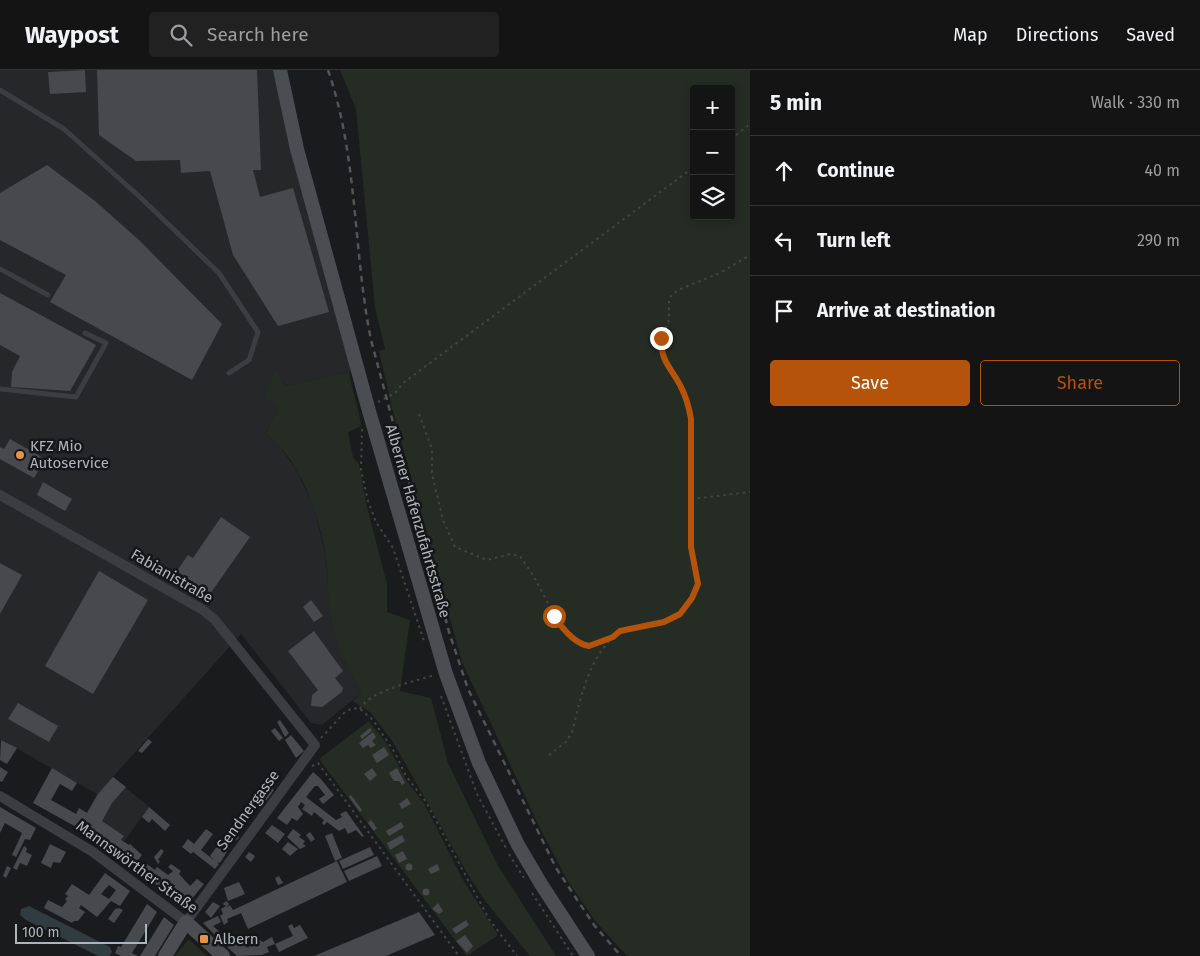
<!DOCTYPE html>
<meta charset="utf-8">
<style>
body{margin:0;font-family:"Fira Sans",sans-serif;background:#212122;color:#f1f3f6}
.controls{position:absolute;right:15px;top:15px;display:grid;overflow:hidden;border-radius:5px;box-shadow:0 2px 8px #0003}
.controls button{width:45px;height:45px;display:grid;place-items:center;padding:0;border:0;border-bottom:1px solid #333334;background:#141415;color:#f1f3f6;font:25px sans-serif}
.scale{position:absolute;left:15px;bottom:12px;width:132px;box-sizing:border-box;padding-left:5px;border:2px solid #aeb4bb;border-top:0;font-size:14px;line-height:18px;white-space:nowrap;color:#aeb4bb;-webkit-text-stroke:4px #151617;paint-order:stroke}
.stop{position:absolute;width:15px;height:15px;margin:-11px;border:4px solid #b45309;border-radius:50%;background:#fff}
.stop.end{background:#b45309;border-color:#fff;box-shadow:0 1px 5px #0008}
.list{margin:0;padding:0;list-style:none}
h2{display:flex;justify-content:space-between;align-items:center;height:65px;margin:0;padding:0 20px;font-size:21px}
h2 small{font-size:16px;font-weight:400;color:#9d9ea0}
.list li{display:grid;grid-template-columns:32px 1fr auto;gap:15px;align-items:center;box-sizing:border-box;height:70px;padding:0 20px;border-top:1px solid #333334}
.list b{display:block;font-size:19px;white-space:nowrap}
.list em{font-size:16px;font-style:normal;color:#9d9ea0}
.actions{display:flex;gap:10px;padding:15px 20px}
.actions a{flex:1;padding:11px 0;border:1px solid #b45309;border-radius:5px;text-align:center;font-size:18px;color:#b45309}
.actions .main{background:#b45309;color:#fff}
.icon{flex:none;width:28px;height:28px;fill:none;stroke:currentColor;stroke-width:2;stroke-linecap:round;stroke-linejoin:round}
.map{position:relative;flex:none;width:750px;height:886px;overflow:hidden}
header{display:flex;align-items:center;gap:30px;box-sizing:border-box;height:70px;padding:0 25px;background:#141415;border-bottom:1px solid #333334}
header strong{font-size:24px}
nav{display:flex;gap:28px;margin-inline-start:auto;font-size:18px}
.search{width:350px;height:45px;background:#212122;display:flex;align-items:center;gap:12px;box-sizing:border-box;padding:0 18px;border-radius:5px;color:#9d9ea0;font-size:19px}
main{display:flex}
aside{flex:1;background:#141415}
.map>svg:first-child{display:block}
</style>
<header>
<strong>Waypost</strong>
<div class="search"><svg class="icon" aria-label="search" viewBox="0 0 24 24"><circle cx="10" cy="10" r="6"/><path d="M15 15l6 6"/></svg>Search here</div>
<nav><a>Map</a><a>Directions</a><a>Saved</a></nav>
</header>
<main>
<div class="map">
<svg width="750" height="886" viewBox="0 0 750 886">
<rect width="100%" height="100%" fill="#1a1b1c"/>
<path fill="#262729" d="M0 0H285L291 35 363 299 285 316 276 301 280 336 265 364 276 371 296 399 314 437 326 487 331 554 361 623 322 655 311 653 241 564 113 707 149 737 124 772 121 770 111 782 78 759 97 724 0 669Z"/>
<g fill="#252c24" fill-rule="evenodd">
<path d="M340 0H750V886H627L596 852 567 810 539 756 462 592 392 338 379 281 385 279 375 238 356 39ZM694 19H731V146H694Z"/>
<path d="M276 300 285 316 349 302C352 321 359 337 361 356L348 362 353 387 359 394 366 433 387 514V542L410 550 400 621 431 628 448 693 497 794 556 886H530L486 832 470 808 393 672 371 643 353 631 361 623C352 603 335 572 331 552 327 531 329 509 326 488 320 448 300 386 265 364L279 337 264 327Z"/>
<path d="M369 651 387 674 407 711 425 735 463 810 498 865 467 886 319 689Z"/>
<path d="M188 870 191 871 207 886H175Z"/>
</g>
<path fill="#313c40" d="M29 836 110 877 112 882 110 886H98L26 850 20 845 21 839Z"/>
<g fill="#47494c" fill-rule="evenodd">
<path d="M85 0 86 22 50 24 48 2Z"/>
<path d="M97 0H257L261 100H253L260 127 293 118 329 242 278 256 233 185 210 101 181 103 180 90 136 91 99 65Z"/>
<path d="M47 95 95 131 139 170 222 254 192 310 50 232 66 205 0 170V123Z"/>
<path d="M0 223 96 275 70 321 11 317 12 302 20 286 0 275Z"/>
<path d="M10 369 45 389 34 408 0 389V377L4 379Z"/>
<path d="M43 412 72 429 65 441 37 425Z"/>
<path d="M221 447 250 467 210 524 177 501 188 485 193 488Z"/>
<path d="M0 493 22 505 0 544Z"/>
<path d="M99 501 148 530 93 624 45 596Z"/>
<path d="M311 530 323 546 314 552 303 537Z"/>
<path d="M314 561 343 601 335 608 343 618 342 622 322 637 311 636 312 625 318 620 288 581Z"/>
<path d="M18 633 58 656 49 672 8 649Z"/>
<path d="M280 650 289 663 285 667 277 652Z"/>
<path d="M275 658 283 668 279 671 271 661Z"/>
<path d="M370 658 372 661 362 669 360 666Z"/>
<path d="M373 662 376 667 372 671 376 675 371 678 368 675 363 678 359 673Z"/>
<path d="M291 665 304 681 296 688 285 670Z"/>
<path d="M148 669 152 672 142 683 138 681Z"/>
<path d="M1 670 17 678 7 694 0 690Z"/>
<path d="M384 677 389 685 377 693 372 685Z"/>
<path d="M0 697 8 702 2 712 0 711Z"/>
<path d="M52 698 77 713 72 721 60 714 51 730 76 744 79 738 87 743 98 724 113 707 126 717 112 733 102 751 124 766 121 770 129 775 130 774 142 785 133 797 78 758 33 733Z"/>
<path d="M372 698 377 705 370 711 364 704Z"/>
<path d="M397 698 405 713 402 715 399 711H394L389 703Z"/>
<path d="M313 702 320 708 334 725 323 734 319 729 325 725 318 716H315L306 727 336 750 342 747 340 744 346 741 364 766 362 767 356 760 348 764 345 758 339 761 327 752 324 755 322 753 324 750 314 742 312 746 302 739 305 735 301 732 298 737 303 744 297 751 292 748 287 755 277 748Z"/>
<path d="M264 712 274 720 260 739 250 732Z"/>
<path d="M351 725 362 740 360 742 349 727Z"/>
<path d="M407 728 411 734 402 739 399 734Z"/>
<path d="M0 737 36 758 30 770 25 769 16 787 12 785 22 763 5 753 0 763Z"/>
<path d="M149 737 170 755 165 761 152 749 149 753 142 747Z"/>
<path d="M371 750 377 758 374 761 368 753Z"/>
<path d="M401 752 404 757 389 766 386 761Z"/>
<path d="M272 755 285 764 278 773 265 763Z"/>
<path d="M206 759 213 764 201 780 215 791 210 786 218 775 220 777 222 775 228 780 220 793 217 792 219 794 215 799 193 782 191 784 182 777 188 769 194 774Z"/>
<path d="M228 759 239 767 237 770 225 764Z"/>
<path d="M293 759 301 765 299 767 305 771 303 774 306 776 300 779 287 767Z"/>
<path d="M310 762 315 769 311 772 306 765Z"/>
<path d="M332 763 342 788 335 791 325 766Z"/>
<path d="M402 765 405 771 390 780 387 773Z"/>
<path d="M288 772 298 779 290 786 282 779Z"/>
<path d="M50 774 66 782 60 793 53 792 51 798 41 793Z"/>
<path d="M24 776 27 778 26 782 32 785 27 796 20 793 17 800 13 798Z"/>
<path d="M370 777 374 785 343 799 339 791Z"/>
<path d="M161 779 164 781 158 790 160 791 158 794 154 787Z"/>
<path d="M403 781 407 789 399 793 395 785Z"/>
<path d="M249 782 255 786 251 792 245 787Z"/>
<path d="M377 786 382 796 349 811 344 801Z"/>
<path d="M337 791 347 812 248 859 241 843 227 849 228 852 224 855 220 846 223 844 221 839 226 836 223 834 226 831 229 834 226 838 230 835 233 840Z"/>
<circle cx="409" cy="797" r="3.5"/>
<path d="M141 794 145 797 147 794 155 800 157 797 168 805 173 801 168 797 171 794 181 801 179 804 190 816 197 809 204 814 186 836 171 825 172 823 168 820 166 822 137 800Z"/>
<path d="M437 794 440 800 431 804 428 799Z"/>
<path d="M7 796 11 798 6 808 3 806Z"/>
<path d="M105 803 130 821 120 836 111 831 97 847 81 835 79 838 85 842 78 851H74L72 853 44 838 48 830 62 837 67 831 65 829 68 826 65 824 72 814 89 825ZM109 815 116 820 109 829 101 824Z"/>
<path d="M279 806 283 813 278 815 275 808Z"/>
<path d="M239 812 245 824 228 831 224 818Z"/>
<circle cx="426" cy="822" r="3.5"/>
<path d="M213 832 220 836 211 848 205 842Z"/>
<path d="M438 833 443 841 439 844 432 839Z"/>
<path d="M147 834 157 842 132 883 138 886H121L115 883 118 876 121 877Z"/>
<path d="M119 838 123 840 114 853 108 849 115 839Z"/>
<path d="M419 842 435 865 386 886H314Z"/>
<path d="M218 846 221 852 213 856 222 864 218 868 203 853Z"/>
<path d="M164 847 174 855 155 886H140Z"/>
<path d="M466 850 469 855 456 864 452 859Z"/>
<path d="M292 854 294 858 300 855 308 868 279 882 275 874 267 877 269 882 262 885 237 886 227 877 238 869 248 878 252 871 254 872 258 869 263 872 272 867 275 874 293 866 288 856Z"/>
<path d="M465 865 473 876 467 883 456 871Z"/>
</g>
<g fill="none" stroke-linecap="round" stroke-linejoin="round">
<g stroke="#414548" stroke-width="2" stroke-dasharray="2.5 4" stroke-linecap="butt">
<path d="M731 69 750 54"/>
<path d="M378 332 395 323 403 313 694 97"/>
<path d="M419 344 432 379V404L443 450 455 477 487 490 510 484 520 486 533 505 559 554 584 575H596L633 557 664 552 680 544 692 528 699 509 691 477V349L689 333 680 314 662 286 661 268 669 250V228L678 220 720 203 750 185"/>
<path d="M362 359 361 400 368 431 376 452 393 478 425 574"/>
<path d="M691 429 750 422"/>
<path d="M441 626 477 724 507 780"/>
<path d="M360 639C369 621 415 611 435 605"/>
<path d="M321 668 345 642 353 638 360 639 373 650 395 683 406 706 426 732 489 849 517 886"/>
<path d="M549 685 567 671 572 662C581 628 586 596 611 569"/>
<path d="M312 696 318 693 459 886"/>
<path d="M509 784 524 808"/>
<path d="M532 823 573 886"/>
</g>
<g stroke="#3b3d41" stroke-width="5">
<path d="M0 20 64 59 141 128 219 203 258 262 249 290 229 303"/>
<path d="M0 199 48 225"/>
<path d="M0 319 76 327 106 273 85 263"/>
</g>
<path stroke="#3b3d41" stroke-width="10" d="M0 425 203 540 215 550 315 675 186 852 93 782 0 726"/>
<g stroke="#4a4d51" stroke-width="14">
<path d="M280 0 297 79 369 341 446 604 479 693 518 775 541 814 588 886"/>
<path d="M165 886 186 852 223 886"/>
</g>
<path stroke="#515458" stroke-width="2.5" stroke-dasharray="6 5" stroke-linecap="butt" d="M328 0C358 87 353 181 371 270L449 562 468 619 556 798 594 855 621 886"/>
</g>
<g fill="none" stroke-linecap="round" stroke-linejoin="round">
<path stroke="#b45309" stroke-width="6" d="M554 546C562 558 575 574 589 576L613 567 620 561 664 552 680 544 692 528 698 514 691 477V349C689 337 686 326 680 315 670 296 661 292 661 268"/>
</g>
<g fill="#e69348" stroke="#151617" stroke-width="2">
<circle cx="20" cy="385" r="5"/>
<rect x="199" y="864" width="10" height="10" rx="2.5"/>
</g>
<g text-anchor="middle" stroke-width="5" stroke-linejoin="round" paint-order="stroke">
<g font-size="15" fill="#aeb4bb" stroke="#151617" text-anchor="start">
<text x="30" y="381">KFZ Mio<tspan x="30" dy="17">Autoservice</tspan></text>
<text x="214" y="874">Albern</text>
</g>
<g font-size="15" fill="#aeb4bb" stroke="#151617">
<text transform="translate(418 451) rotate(74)" y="5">Alberner Hafenzufahrtsstraße</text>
<text transform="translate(172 506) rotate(30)" y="5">Fabianistraße</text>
<text transform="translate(248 740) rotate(-54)" y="5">Sendnergasse</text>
<text transform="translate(137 797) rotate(36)" y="5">Mannswörther Straße</text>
</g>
</g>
</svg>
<div class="controls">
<button>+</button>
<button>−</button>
<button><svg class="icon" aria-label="layers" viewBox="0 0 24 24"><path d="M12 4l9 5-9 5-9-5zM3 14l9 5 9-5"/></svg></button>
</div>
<div class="scale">100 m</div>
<div class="stop" style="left:554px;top:546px"></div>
<div class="stop end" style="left:661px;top:268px"></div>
</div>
<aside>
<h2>5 min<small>Walk · 330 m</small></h2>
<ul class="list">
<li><svg class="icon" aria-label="ahead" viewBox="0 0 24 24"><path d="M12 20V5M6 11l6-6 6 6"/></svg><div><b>Continue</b></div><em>40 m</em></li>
<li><svg class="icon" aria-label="left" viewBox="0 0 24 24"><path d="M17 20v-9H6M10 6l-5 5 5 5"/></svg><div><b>Turn left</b></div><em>290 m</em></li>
<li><svg class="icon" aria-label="arrive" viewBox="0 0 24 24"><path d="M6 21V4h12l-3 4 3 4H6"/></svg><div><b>Arrive at destination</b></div></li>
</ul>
<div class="actions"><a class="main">Save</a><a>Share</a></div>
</aside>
</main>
